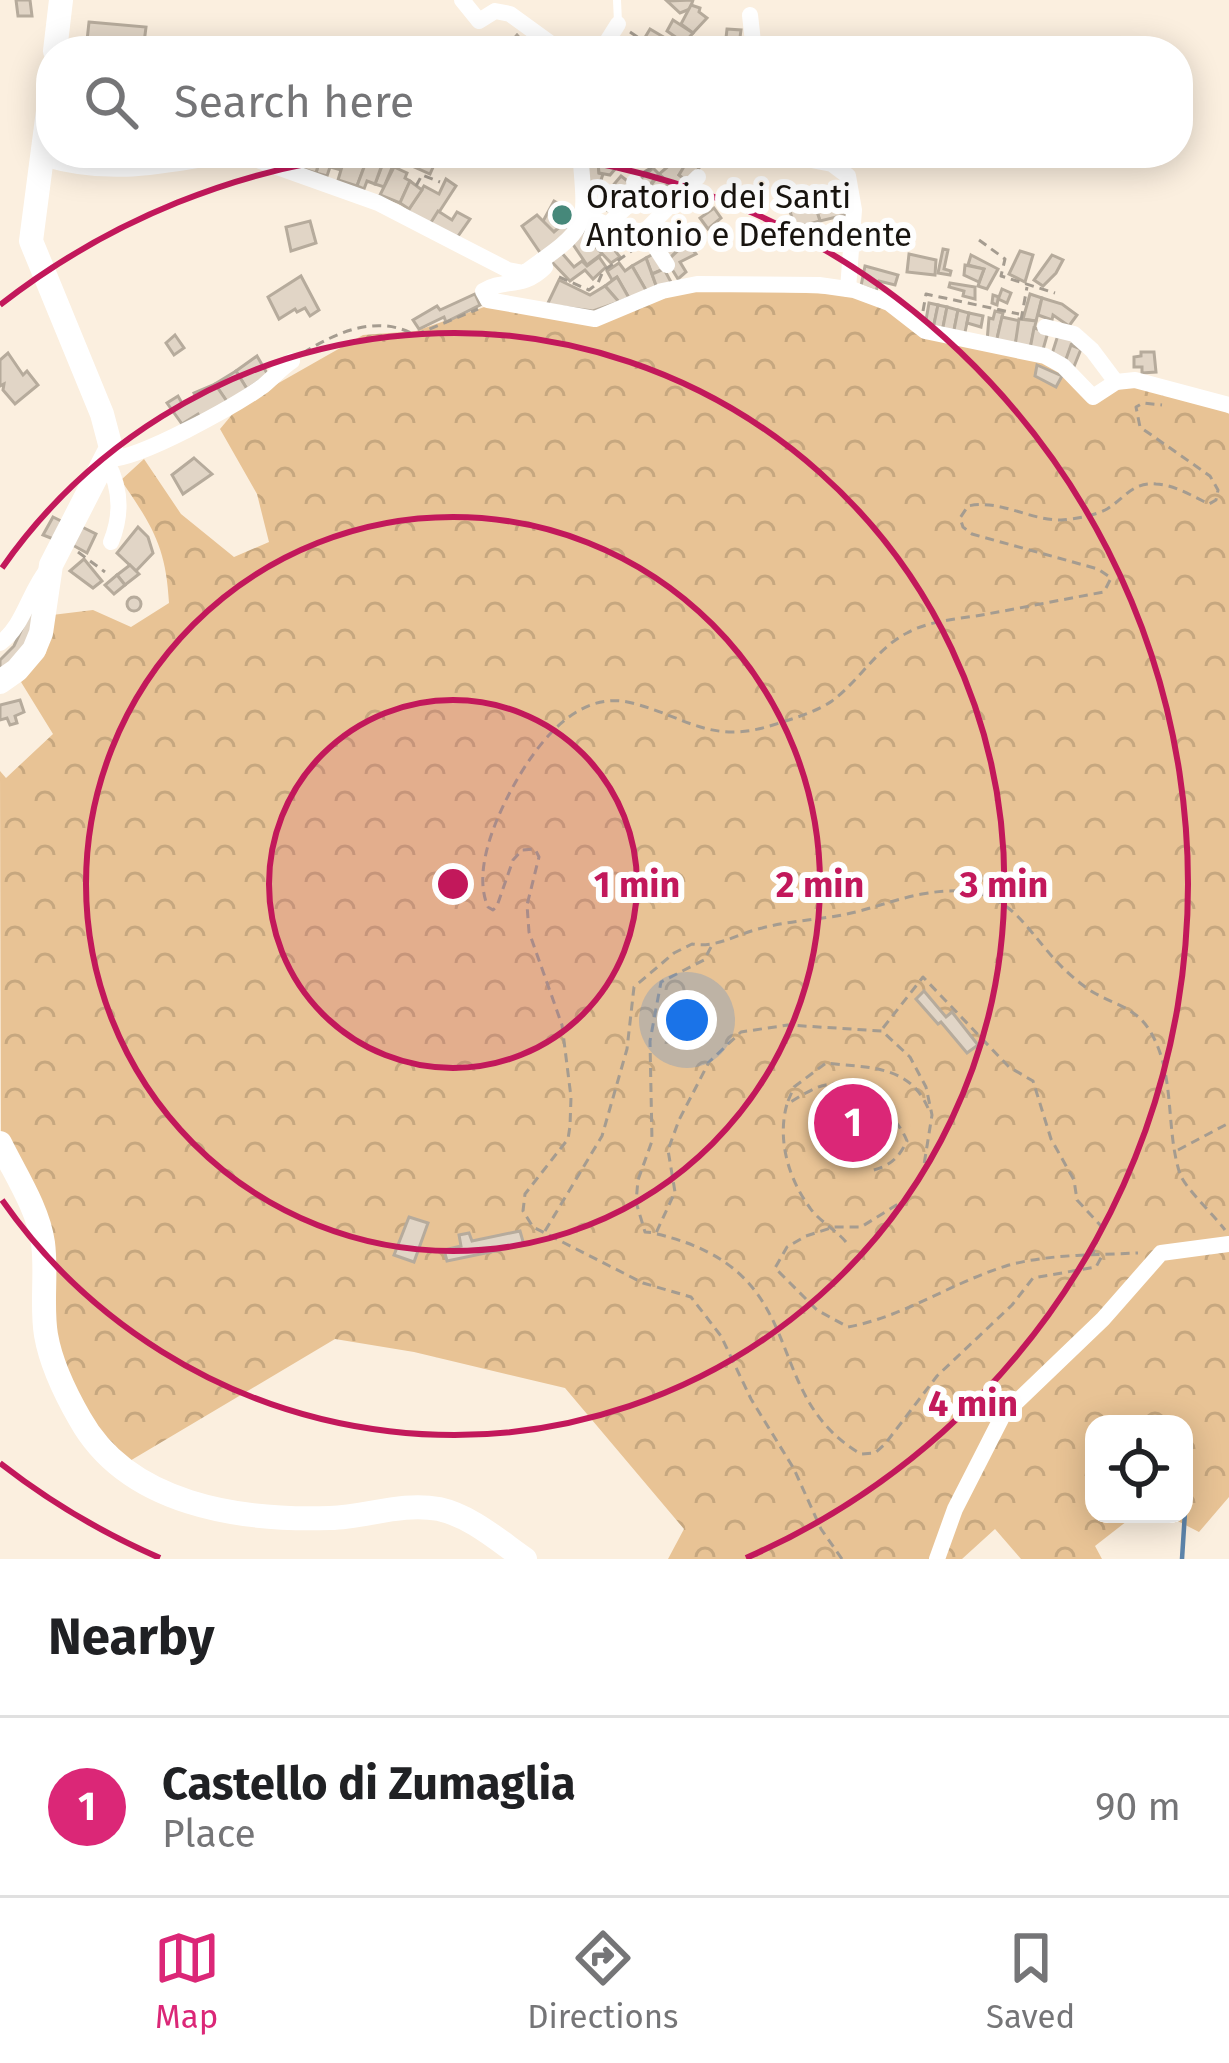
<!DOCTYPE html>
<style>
body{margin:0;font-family:"Fira Sans",sans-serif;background:#f2f2f2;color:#202124}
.controls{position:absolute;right:36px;bottom:36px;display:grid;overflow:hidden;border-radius:24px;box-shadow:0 6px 30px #0003}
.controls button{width:108px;height:108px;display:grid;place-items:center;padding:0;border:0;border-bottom:3px solid #e0e0e0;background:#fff;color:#202124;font:60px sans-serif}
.you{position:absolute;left:687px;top:1020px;width:42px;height:42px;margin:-30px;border:9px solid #fff;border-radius:50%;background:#1a73e8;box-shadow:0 0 0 18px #1a73e833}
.badge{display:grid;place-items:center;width:78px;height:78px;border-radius:50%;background:#db2777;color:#fff;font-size:39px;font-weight:700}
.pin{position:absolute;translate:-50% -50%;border:6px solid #fff;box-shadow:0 3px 12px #0006}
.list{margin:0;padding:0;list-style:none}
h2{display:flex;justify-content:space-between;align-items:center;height:156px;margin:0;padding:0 48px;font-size:51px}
h2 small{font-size:39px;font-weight:400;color:#757577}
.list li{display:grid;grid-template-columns:78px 1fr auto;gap:36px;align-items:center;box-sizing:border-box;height:180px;padding:0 48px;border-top:3px solid #e0e0e0}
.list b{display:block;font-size:45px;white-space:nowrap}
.list p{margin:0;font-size:39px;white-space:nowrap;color:#757577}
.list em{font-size:39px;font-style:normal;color:#757577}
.icon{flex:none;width:66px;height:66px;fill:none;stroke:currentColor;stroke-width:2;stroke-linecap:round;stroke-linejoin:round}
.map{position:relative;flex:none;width:1229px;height:1559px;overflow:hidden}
.search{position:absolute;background:#fff;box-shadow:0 6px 30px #0003;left:36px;right:36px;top:36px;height:132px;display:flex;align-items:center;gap:30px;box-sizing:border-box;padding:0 42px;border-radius:48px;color:#757577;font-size:45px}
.sheet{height:336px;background:#fff}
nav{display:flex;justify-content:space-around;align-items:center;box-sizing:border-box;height:168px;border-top:3px solid #e0e0e0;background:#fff;font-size:33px;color:#757577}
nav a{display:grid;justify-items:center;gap:6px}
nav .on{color:#db2777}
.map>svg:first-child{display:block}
</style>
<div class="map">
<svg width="1229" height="1559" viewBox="0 0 1229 1559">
<defs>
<pattern id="forest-crowns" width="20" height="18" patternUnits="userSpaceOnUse" patternTransform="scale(3)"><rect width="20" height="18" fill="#e8c395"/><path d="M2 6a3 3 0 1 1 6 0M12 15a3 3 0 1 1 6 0" fill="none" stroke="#c6a77f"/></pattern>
</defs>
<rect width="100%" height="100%" fill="#fbefdf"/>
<path fill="url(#forest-crowns)" d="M698 288 850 295 1044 362C1065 372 1073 391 1093 403L1118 388 1133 385 1217 406 1229 414V1497L1199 1532 1164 1514H1184V1424H1094V1514H1136L1095 1546 1102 1559H1021L995 1529 962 1559H668L684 1529 565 1388 414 1352 335 1339 123 1465 74 1399 52 1335 47 1224 1 1132 0 771 6 778 53 734 21 682 46 653 52 615 93 610 131 627 169 603C166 546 152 526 121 480L144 459 181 514 234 557 269 542 257 494 220 429 240 405 363 335 416 331 490 305 649 303Z"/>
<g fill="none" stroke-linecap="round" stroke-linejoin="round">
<path stroke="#5d84aa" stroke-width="4.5" d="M1182 1559 1185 1512"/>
</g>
<g fill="#e1d5c6" stroke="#b6ab9c" stroke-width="3">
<path d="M16 0H30L32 16H18Z"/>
<path d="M693 0 690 9 680 13 667 1Z"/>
<path d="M691 5 700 8 699 12 707 18 693 33 681 24Z"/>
<path d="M673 20 693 33 684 43 667 31Z"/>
<path d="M89 22 146 27 143 51 86 50Z"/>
<path d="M650 29 667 39 661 51 644 39Z"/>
<path d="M727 29 741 30 739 45 726 38Z"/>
<path d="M517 35 531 51H496L506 40 510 43Z"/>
<path d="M675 38 684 43 682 47 687 51H667Z"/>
<path d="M726 38 739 45V51L721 48Z"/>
<circle cx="404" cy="158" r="7"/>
<path d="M312 153 333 158 327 176 316 173 319 162 310 159Z"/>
<path d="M319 153H346L341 170 330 167 333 158Z"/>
<path d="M346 153 369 154 357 186 338 180Z"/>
<path d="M387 153H398L384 187 375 184Z"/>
<path d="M295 154 319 162 316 173 290 165Z"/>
<path d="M369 154 384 159 375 184 367 181 364 189 357 186Z"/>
<path d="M416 156 434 165 430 174 412 166Z"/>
<path d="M678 158 687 164 679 175 689 183 680 193 659 174Z"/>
<path d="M689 158 701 165 689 183 679 175Z"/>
<path d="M587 161 598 162 599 173 603 174 598 189 588 188Z"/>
<path d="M598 163 613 166 616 168 610 175 599 173Z"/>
<path d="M394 167 407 173 405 178 410 181 400 203 380 195Z"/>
<path d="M653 168 659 174 646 189 639 180Z"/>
<path d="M659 174 669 183 653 201 645 194Z"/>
<path d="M621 176 634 186 624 199 610 189Z"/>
<path d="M446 179 456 186 430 226 408 211 424 186 439 194Z"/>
<path d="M410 181 422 190 409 209 400 203Z"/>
<path d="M669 183 680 193 663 211 653 201Z"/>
<path d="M610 189 624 199 612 213 598 205Z"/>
<path d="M840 196 845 215 820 221 814 202Z"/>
<path d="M554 201 582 217 573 231 562 225 554 232 542 223Z"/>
<path d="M814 202 820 221 795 228 789 208Z"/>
<path d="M714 208 721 218 708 229 700 218Z"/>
<path d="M438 211 452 220 457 212 470 219 456 239 430 224Z"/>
<path d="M537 215 554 232 562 225 573 231 541 254 522 226Z"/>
<path d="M310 221 316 243 291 251 286 227Z"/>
<path d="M593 222 606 227 590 241 603 253 587 265 572 243Z"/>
<path d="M669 227 682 246 667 261 653 240Z"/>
<path d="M604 229 620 249 616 252 620 257 611 263 590 241Z"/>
<path d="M687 242 696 254 680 262 686 272 678 279 667 261Z"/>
<path d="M943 249 948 250 944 269 951 271 950 275 938 273Z"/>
<path d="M1020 251 1033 255 1025 282 1009 274Z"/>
<path d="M561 252 574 267 582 261 587 266 599 257 606 267 593 279 585 270 570 281 550 260Z"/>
<path d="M655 253 664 269 652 274 646 258Z"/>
<path d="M909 254 936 260 935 275 907 272Z"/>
<path d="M971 255 998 269 987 289 978 286 984 269 968 265Z"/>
<path d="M1052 255 1063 260 1056 273 1043 286 1034 280Z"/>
<path d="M646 258 657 288 647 292 632 266Z"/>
<path d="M619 263 625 271 632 266 647 292 629 298 617 277 612 280 607 271Z"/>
<path d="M965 265 984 269 979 282 964 275Z"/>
<path d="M865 266 898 275 895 285 879 281 876 291 861 286Z"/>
<path d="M664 269 672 284 657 288 652 274Z"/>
<path d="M301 276 319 310 310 316 305 308 297 312 295 309 279 319 268 297Z"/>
<path d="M617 277 629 298 619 302 605 286Z"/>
<path d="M559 280 590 295 605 286 619 302 593 311 547 305Z"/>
<path d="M950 283 975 287V299L963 296 964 291 949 287Z"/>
<path d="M1002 289 1011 293 1007 303 998 299 997 305 992 303 993 295 999 297Z"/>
<path d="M475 294 480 305 446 322 444 317 419 329 413 320 437 306 440 310Z"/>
<path d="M1030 294 1042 298 1036 321 1023 319Z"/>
<path d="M1042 298 1062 304 1077 315 1069 326 1053 315 1052 320 1038 315Z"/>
<path d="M929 303 938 305 933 329 925 326Z"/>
<path d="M938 305 947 307 942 332 933 329Z"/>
<path d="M947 307 958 310 953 335 942 332Z"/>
<path d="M958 310 969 313 964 337 953 335Z"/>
<path d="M995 311 1003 313 996 343 987 341 989 318 993 319Z"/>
<path d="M969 313 983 316 981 327 967 323Z"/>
<path d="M1002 317 1020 321 1015 346 996 343Z"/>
<path d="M1019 319 1036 321 1030 349 1015 346Z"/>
<path d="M1034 328 1048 332 1042 353 1030 349Z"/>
<path d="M175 335 184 348 174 355 166 343Z"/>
<path d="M1058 335 1074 339 1064 365 1051 357Z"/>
<path d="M1071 345 1081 349 1073 369 1064 365Z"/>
<path d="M1141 352H1154L1156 372 1142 373V367H1134V357L1141 356Z"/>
<path d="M8 353 23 375 27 371 38 385 15 404 3 390 4 384 0 386V360Z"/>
<path d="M257 356 268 375 247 389 236 371Z"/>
<path d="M1037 365 1062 376 1056 387 1035 376Z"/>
<path d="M236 371 247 389 228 403 215 384Z"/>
<path d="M215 384 228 403 201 419 198 414 182 424 167 403 178 396 183 405 196 397 194 393Z"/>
<path d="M194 458 212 474 183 494 172 475Z"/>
<path d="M53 517 65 523 56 540 43 535Z"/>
<path d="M80 526 96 534 87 553 69 543Z"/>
<path d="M138 527 148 537 153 553 136 571 117 553Z"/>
<path d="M84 559 102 581 93 588 70 571Z"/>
<path d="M130 565 139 574 125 585 117 575Z"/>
<path d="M117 575 125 585 114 594 105 585Z"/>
<circle cx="134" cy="604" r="7"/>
<path d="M34 603V635L0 677V660L14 646Z"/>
<path d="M20 700 24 712 15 716 17 723 10 725 7 718 0 720V705Z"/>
<path d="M924 991 946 1017 952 1012 978 1045 967 1053 941 1022 938 1024 916 999Z"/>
<path d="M848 1092 863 1098 894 1133 861 1160 837 1143 818 1115Z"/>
<path d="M409 1217 428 1223 414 1262 394 1255Z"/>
<path d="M520 1231 524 1245 447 1261 444 1250 461 1246 459 1235 469 1233 472 1241Z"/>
</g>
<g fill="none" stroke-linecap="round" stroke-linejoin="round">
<g stroke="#a59c90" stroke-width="3" stroke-dasharray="9 6" stroke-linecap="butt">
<path d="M630 32 658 51"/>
<path d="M693 42 707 51"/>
<path d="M644 172 677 153"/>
<path d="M416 186 422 175 440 182"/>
<path d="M979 240 1005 259 1001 276 1055 293"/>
<path d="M559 277 589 290 598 283 603 271 637 247"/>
<path d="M923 311 926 294 1019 314"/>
<path d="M1021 320 1027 287"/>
<path d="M303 353C337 332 377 314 415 335L478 309"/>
<path d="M78 552 105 572"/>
<path d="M711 947 704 960 661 982 650 1041 652 1141 638 1180 636 1202 645 1232 656 1233 675 1192 668 1150 679 1120 709 1062 741 1032 788 1025 882 1031 910 1057 926 1087 932 1115 923 1171 903 1201 861 1227H834L806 1236 787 1247 775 1268 817 1310 848 1327C903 1317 951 1283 1006 1266 1046 1254 1096 1255 1138 1253"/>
<path d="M883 1028 923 977 1009 1067 1033 1081 1051 1139 1074 1180 1077 1200 1101 1226 1093 1254"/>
<path d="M788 1101 794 1087 826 1063C867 1068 909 1064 928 1108"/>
<path d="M1178 1150 1229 1123"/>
<path d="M545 1231 602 1136 627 1049 634 987 674 953 692 944C719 948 736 934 762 928 788 921 815 920 842 915 869 910 895 899 922 894 1023 876 1020 939 1084 986 1107 1004 1134 1004 1150 1031 1176 1074 1165 1128 1180 1174 1185 1188 1214 1215 1225 1230"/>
<path d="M657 1234C817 1272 756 1393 861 1454L875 1453 885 1444 937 1376 1012 1305 1033 1278 1096 1267 1102 1256"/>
<path d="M846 1242C835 1229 819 1221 810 1208 788 1178 777 1139 787 1104 801 1096 816 1085 832 1084 861 1083 897 1115 907 1141 898 1159 890 1166 870 1171"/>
<path d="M842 1559 821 1529 794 1469 751 1399 721 1336 691 1297 643 1283 533 1227 523 1211 525 1194 568 1139 570 1126 571 1097 562 1025 529 932 527 905 539 857 535 849 522 850 513 860 497 906 493 910 488 907C474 875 491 831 505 802 528 756 572 687 632 703 687 717 710 745 773 725 792 719 816 712 832 701 859 681 877 648 907 633 930 620 961 619 987 614 1026 607 1065 599 1104 592L1111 578 1098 569 972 534 963 527 960 518 968 506C1000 499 1028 520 1061 520 1075 519 1094 516 1107 509 1124 499 1132 482 1156 484 1175 485 1192 496 1209 504L1216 500 1218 490 1210 476 1140 427 1136 407 1143 403 1162 405"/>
</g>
<path stroke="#fff" stroke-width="8" d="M617 0 618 22"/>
<g stroke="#fff" stroke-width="16">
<path d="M462 0 479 21 495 11 510 14 561 51"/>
<path d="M750 15 754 51"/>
<path d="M601 51 618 24"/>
<path d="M775 153 832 164 848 176 854 210 848 289"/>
<path d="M43 158C112 179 164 165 233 154L249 157 378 203 508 270 524 273C589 227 587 230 580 153"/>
<path d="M586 215 607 225 613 220 630 231H645L698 177"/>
<path d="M613 220 642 191 634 182"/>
<path d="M645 231 667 265"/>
<path d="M542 260 545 267C522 290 504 278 483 291L488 300 595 319 662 291 697 284 819 285 854 290 889 303 925 331 1045 356 1063 366 1093 397 1116 382 1135 380 1229 405"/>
<path d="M1045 327 1074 334 1092 350 1116 382"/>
<path d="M108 459C139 460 236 405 263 386 273 378 281 368 292 361"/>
<path d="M107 462C121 488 122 515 111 542"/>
<path d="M0 643C24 626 29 591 48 569"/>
<path d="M937 1559 955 1509 1003 1415 1103 1319 1161 1253 1229 1244"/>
</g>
<g stroke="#fff" stroke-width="24">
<path d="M55 51 61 0"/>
<path d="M0 682 17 670 34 650 41 633 51 565 111 448 102 414 31 241 51 88"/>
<path d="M0 1143C15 1174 38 1208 43 1243 47 1273 41 1305 46 1335 51 1364 65 1393 80 1419 128 1505 240 1521 330 1518 367 1517 401 1502 439 1509 471 1516 499 1541 525 1559"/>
</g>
</g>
<circle cx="453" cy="884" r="184" fill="#c2185b" fill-opacity=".12"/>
<g fill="none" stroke="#c2185b" stroke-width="6">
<circle cx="453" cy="884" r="184"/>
<circle cx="453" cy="884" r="367"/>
<path d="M2 568A551 551 0 1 1 2 1200"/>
<path d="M160 1558A735 735 0 0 1 0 1463M0 305A735 735 0 0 1 376 153M530 153A735 735 0 0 1 746 1558"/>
</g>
<circle fill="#46887a" stroke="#fefefe" stroke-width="4.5" cx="562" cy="215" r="12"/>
<g text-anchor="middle" stroke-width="12" stroke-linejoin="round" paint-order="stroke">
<g font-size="33" fill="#18140f" stroke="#fefefe" text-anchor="start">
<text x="586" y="208">Oratorio dei Santi<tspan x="586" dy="38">Antonio e Defendente</tspan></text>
</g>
</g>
<circle cx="453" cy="884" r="18" fill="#c2185b" stroke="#fefefe" stroke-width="6"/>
<g font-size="36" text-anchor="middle" font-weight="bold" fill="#c2185b" stroke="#fefefe" stroke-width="12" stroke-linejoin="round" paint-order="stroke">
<text x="637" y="897">1 min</text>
<text x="820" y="897">2 min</text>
<text x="1004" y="897">3 min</text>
<text x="973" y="1416">4 min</text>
</g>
</svg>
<div class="controls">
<button><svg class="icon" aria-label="locate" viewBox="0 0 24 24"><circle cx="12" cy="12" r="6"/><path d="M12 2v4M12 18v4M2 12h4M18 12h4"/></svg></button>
</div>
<div class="you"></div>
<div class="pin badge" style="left:853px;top:1123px">1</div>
<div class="search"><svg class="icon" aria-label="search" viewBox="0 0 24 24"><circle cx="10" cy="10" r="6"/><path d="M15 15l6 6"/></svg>Search here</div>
</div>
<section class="sheet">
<h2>Nearby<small></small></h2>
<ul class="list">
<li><span class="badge">1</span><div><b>Castello di Zumaglia</b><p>Place</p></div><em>90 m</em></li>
</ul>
</section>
<nav>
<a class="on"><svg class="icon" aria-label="map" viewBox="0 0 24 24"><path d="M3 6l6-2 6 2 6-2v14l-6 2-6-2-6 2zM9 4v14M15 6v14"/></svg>Map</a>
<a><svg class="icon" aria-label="directions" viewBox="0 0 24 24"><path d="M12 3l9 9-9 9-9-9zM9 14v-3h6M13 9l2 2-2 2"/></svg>Directions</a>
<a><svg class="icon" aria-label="saved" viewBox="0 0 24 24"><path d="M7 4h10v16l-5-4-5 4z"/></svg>Saved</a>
</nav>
